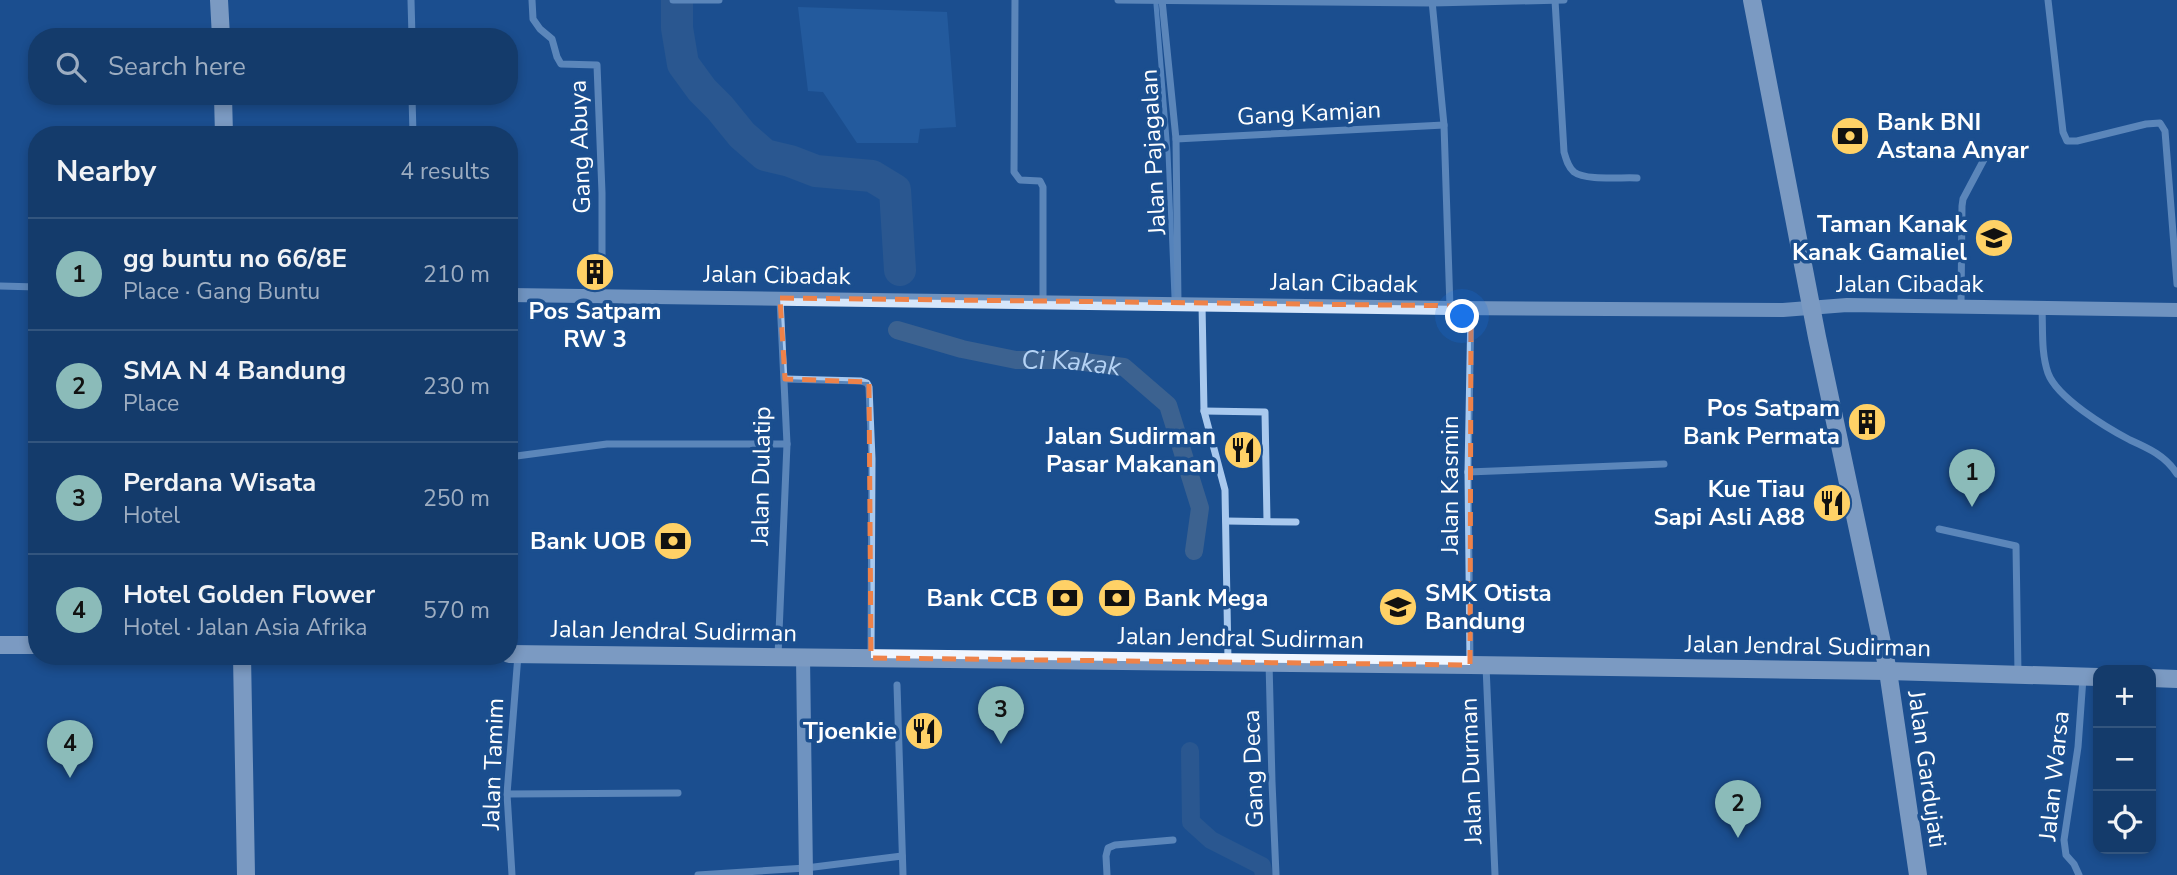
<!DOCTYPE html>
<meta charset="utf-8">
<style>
body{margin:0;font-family:"Nunito Sans",sans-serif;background:#1d4271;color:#f1f3f6}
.controls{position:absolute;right:21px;bottom:21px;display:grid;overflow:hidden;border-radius:14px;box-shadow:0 4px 10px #0003}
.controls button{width:63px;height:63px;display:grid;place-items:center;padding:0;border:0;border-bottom:2px solid #33557e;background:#143b6b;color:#f1f3f6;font:35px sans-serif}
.you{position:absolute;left:1463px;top:317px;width:24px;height:24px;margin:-18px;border:5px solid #fff;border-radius:50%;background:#1a73e8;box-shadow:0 0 0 10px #1a73e833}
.badge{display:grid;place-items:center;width:46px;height:46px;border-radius:50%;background:#8bbbb9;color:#111;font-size:23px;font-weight:700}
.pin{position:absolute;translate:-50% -58px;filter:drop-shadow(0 2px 4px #0008)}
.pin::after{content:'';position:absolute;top:37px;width:24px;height:21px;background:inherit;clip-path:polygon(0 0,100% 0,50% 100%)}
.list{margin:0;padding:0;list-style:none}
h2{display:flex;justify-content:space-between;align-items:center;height:91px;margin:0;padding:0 28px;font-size:30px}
h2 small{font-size:23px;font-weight:400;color:#9dadc1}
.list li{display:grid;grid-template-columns:46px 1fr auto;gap:21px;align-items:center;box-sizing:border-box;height:112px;padding:0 28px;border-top:2px solid #33557e}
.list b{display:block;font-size:26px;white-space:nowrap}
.list p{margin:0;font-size:23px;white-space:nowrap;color:#9dadc1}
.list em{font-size:23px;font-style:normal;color:#9dadc1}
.icon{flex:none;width:38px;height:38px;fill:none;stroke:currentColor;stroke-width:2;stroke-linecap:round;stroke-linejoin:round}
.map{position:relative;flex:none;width:2177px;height:875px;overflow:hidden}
.search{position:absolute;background:#143b6b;box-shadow:0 4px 10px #0003;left:28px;top:28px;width:490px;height:77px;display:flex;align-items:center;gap:18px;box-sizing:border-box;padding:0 24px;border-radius:28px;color:#9dadc1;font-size:26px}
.panel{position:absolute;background:#143b6b;box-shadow:0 4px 10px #0003;left:28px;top:126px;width:490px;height:539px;border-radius:28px}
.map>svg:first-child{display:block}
</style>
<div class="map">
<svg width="2177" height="875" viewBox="0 0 2177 875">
<rect width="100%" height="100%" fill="#1b4f8f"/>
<path fill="#2e69ad" d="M798 7 947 12 956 127 920 129 918 143H857L823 92 808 91Z"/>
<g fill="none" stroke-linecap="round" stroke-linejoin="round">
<path stroke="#9cc4f0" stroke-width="5" d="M1156 4 1168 152 1174 297"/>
<g stroke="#3c6290" stroke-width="18">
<path id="s1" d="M897 330 962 349 1016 360H1068L1124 367 1168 405 1200 508 1194 551"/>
<path d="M1190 751 1191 822 1211 840 1262 866 1264 875"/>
</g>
<path stroke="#3c6290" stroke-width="32" d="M677 0V28L683 64 702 90 720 108 742 135 765 155 790 161 816 171 872 176 895 190 900 270"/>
<g stroke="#a9c9ee" stroke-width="7">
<path d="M411 0 412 37"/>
<path d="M532 0 533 19 540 29 552 39 557 57 561 64 597 65 602 193V296"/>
<path d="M673 0H719"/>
<path d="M1015 0 1014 172 1020 180 1040 181 1043 187V301"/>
<path d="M1118 0 1432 3 1564 0"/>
<path d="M1162 0 1176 139 1178 303"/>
<path d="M1555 0 1564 152C1566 159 1568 167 1574 172 1586 181 1622 177 1637 178"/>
<path d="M2048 0 2063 132 2067 141H2077L2146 124 2160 123 2165 131 2177 284"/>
<path d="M1432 1 1444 125 1450 308"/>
<path d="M412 96 413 135"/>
<path d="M1176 139 1444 125"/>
<path d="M0 286 37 287"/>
<path d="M1202 304 1204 411 1225 490 1228 660"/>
<path d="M1961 306 1962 206 1963 199 1989 150"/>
<path d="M2042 309C2043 330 2041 353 2048 373 2057 398 2107 428 2130 440 2148 448 2166 456 2177 474"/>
<path d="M785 379 861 381 867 383 869 387 872 459 871 657"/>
<path d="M1204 411 1265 412 1267 521"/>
<path d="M509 457 607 444H787"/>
<path d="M1468 472 1664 464"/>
<path d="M1226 521 1296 522"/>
<path d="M1939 529 2016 546 2018 674"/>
<path d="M778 656 787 444 780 299"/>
<path d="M1269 662 1272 782 1276 875"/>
<path d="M1470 663 1468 472 1471 307"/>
<path d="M1486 666 1495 875"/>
<path d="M897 685 903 875"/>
<path d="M507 794 678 793"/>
<path d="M512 875 507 794 518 655"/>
<path d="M698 875 806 868 902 856"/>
<path d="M1107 875 1106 856 1108 848 1115 845 1173 840"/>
<path d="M2079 875 2074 864 2066 855 2064 840 2078 747 2083 678"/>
</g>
<g stroke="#d6e6fa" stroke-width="14">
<path d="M509 295 1450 308 1783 310 1847 305 2177 310"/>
<path d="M803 657 806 875"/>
</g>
<g stroke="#f0f6ff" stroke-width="18">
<path d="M219 0 221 37"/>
<path d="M1752 0 1817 337 1888 671 1918 875"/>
<path d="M223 96 224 135"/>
<path d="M0 645H37"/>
<path d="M509 654 1470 665 1888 671 2098 677"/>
<path d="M242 656 246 875"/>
<path d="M2151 678 2177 679"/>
</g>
</g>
<path d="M0 0H2177V875H0ZM780 298 1471 306 1470 665 871 658 869 382 785 379Z" fill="#1b4f8f" fill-opacity=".55" fill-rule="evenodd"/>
<path fill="none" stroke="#ee8249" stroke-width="5" stroke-dasharray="14 9" stroke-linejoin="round" d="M780 298 1471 306 1470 665 871 658 869 382 785 379Z"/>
<defs>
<g id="bank-disc" transform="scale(2.0125)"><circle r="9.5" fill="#ffd166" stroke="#1b4f8f"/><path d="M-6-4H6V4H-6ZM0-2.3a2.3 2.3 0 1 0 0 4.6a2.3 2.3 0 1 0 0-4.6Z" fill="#111"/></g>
<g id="school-disc" transform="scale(2.0125)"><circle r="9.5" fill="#ffd166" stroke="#1b4f8f"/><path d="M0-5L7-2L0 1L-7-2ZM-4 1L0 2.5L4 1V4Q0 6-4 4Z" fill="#111"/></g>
<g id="building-disc" transform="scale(2.0125)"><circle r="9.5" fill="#ffd166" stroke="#1b4f8f"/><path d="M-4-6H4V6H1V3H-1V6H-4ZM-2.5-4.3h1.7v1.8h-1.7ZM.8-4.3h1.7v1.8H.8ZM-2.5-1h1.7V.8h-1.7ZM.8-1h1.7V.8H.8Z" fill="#111"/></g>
<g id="restaurant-disc" transform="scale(2.0125)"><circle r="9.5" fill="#ffd166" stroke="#1b4f8f"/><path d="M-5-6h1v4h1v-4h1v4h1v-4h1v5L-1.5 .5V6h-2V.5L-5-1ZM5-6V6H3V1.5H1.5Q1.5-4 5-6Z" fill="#111"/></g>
</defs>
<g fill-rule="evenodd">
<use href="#bank-disc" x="1850" y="136"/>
<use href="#school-disc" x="1994" y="238"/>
<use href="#building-disc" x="595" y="272"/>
<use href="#building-disc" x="1867" y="422"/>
<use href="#restaurant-disc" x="1243" y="450"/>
<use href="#restaurant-disc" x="1832" y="503"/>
<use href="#bank-disc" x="673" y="541"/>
<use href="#bank-disc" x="1065" y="598"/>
<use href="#bank-disc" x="1117" y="598"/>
<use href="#school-disc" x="1398" y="607"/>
<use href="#restaurant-disc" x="924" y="731"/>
</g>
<g text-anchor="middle" stroke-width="7" stroke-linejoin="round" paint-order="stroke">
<g font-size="24" fill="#fff" stroke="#1b4f8f">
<text transform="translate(1309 113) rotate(-3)" y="8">Gang Kamjan</text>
<text transform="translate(580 147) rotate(-92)" y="8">Gang Abuya</text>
<text transform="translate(1153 152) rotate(-93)" y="8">Jalan Pajagalan</text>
<text transform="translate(777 275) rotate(1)" y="8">Jalan Cibadak</text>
<text transform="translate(1344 283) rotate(1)" y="8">Jalan Cibadak</text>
<text x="1910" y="292">Jalan Cibadak</text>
<text transform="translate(761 476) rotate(-89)" y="8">Jalan Dulatip</text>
<text transform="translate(1450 485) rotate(-90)" y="8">Jalan Kasmin</text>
<text transform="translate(674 631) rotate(1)" y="8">Jalan Jendral Sudirman</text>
<text transform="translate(1241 638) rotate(1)" y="8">Jalan Jendral Sudirman</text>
<text transform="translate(1808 646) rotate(1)" y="8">Jalan Jendral Sudirman</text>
<text transform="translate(493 764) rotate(-88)" y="8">Jalan Tamim</text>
<text transform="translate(1253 769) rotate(-92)" y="8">Gang Deca</text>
<text transform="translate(1927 769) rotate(82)" y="8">Jalan Gardujati</text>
<text transform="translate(1471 771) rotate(-92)" y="8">Jalan Durman</text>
<text transform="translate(2054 776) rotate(-84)" y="8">Jalan Warsa</text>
</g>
<g font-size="24" font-weight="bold" fill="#fff" stroke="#1b4f8f" text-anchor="end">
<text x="1877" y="130" text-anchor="start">Bank BNI<tspan x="1877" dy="28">Astana Anyar</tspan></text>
<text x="1967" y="232">Taman Kanak<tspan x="1967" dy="28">Kanak Gamaliel</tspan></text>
<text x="595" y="319" text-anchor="middle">Pos Satpam<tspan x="595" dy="28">RW 3</tspan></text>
<text x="1840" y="416">Pos Satpam<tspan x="1840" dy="28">Bank Permata</tspan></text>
<text x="1216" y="444">Jalan Sudirman<tspan x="1216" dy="28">Pasar Makanan</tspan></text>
<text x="1805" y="497">Kue Tiau<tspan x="1805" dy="28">Sapi Asli A88</tspan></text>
<text x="646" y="549">Bank UOB</text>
<text x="1425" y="601" text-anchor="start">SMK Otista<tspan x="1425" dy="28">Bandung</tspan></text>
<text x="1038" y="606">Bank CCB</text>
<text x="1144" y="606" text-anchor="start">Bank Mega</text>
<text x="897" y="739">Tjoenkie</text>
</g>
<g font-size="26" font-style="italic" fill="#b5d3f5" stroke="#1b4f8f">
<text dy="9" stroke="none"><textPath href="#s1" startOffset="178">Ci Kakak</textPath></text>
</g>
</g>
</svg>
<div class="controls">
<button>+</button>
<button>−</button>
<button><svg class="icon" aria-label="locate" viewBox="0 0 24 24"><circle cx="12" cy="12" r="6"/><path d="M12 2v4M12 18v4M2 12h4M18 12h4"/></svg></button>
</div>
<div class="you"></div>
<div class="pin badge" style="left:1972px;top:507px">1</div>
<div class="pin badge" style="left:1738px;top:838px">2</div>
<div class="pin badge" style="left:1001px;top:744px">3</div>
<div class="pin badge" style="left:70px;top:778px">4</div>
<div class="search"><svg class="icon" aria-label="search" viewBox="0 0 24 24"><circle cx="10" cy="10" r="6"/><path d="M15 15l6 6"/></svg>Search here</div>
<section class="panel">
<h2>Nearby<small>4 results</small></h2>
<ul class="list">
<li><span class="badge">1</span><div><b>gg buntu no 66/8E</b><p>Place · Gang Buntu</p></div><em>210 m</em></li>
<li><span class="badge">2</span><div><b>SMA N 4 Bandung</b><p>Place</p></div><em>230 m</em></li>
<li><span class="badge">3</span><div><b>Perdana Wisata</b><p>Hotel</p></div><em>250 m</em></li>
<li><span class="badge">4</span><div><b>Hotel Golden Flower</b><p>Hotel · Jalan Asia Afrika</p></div><em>570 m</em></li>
</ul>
</section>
</div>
